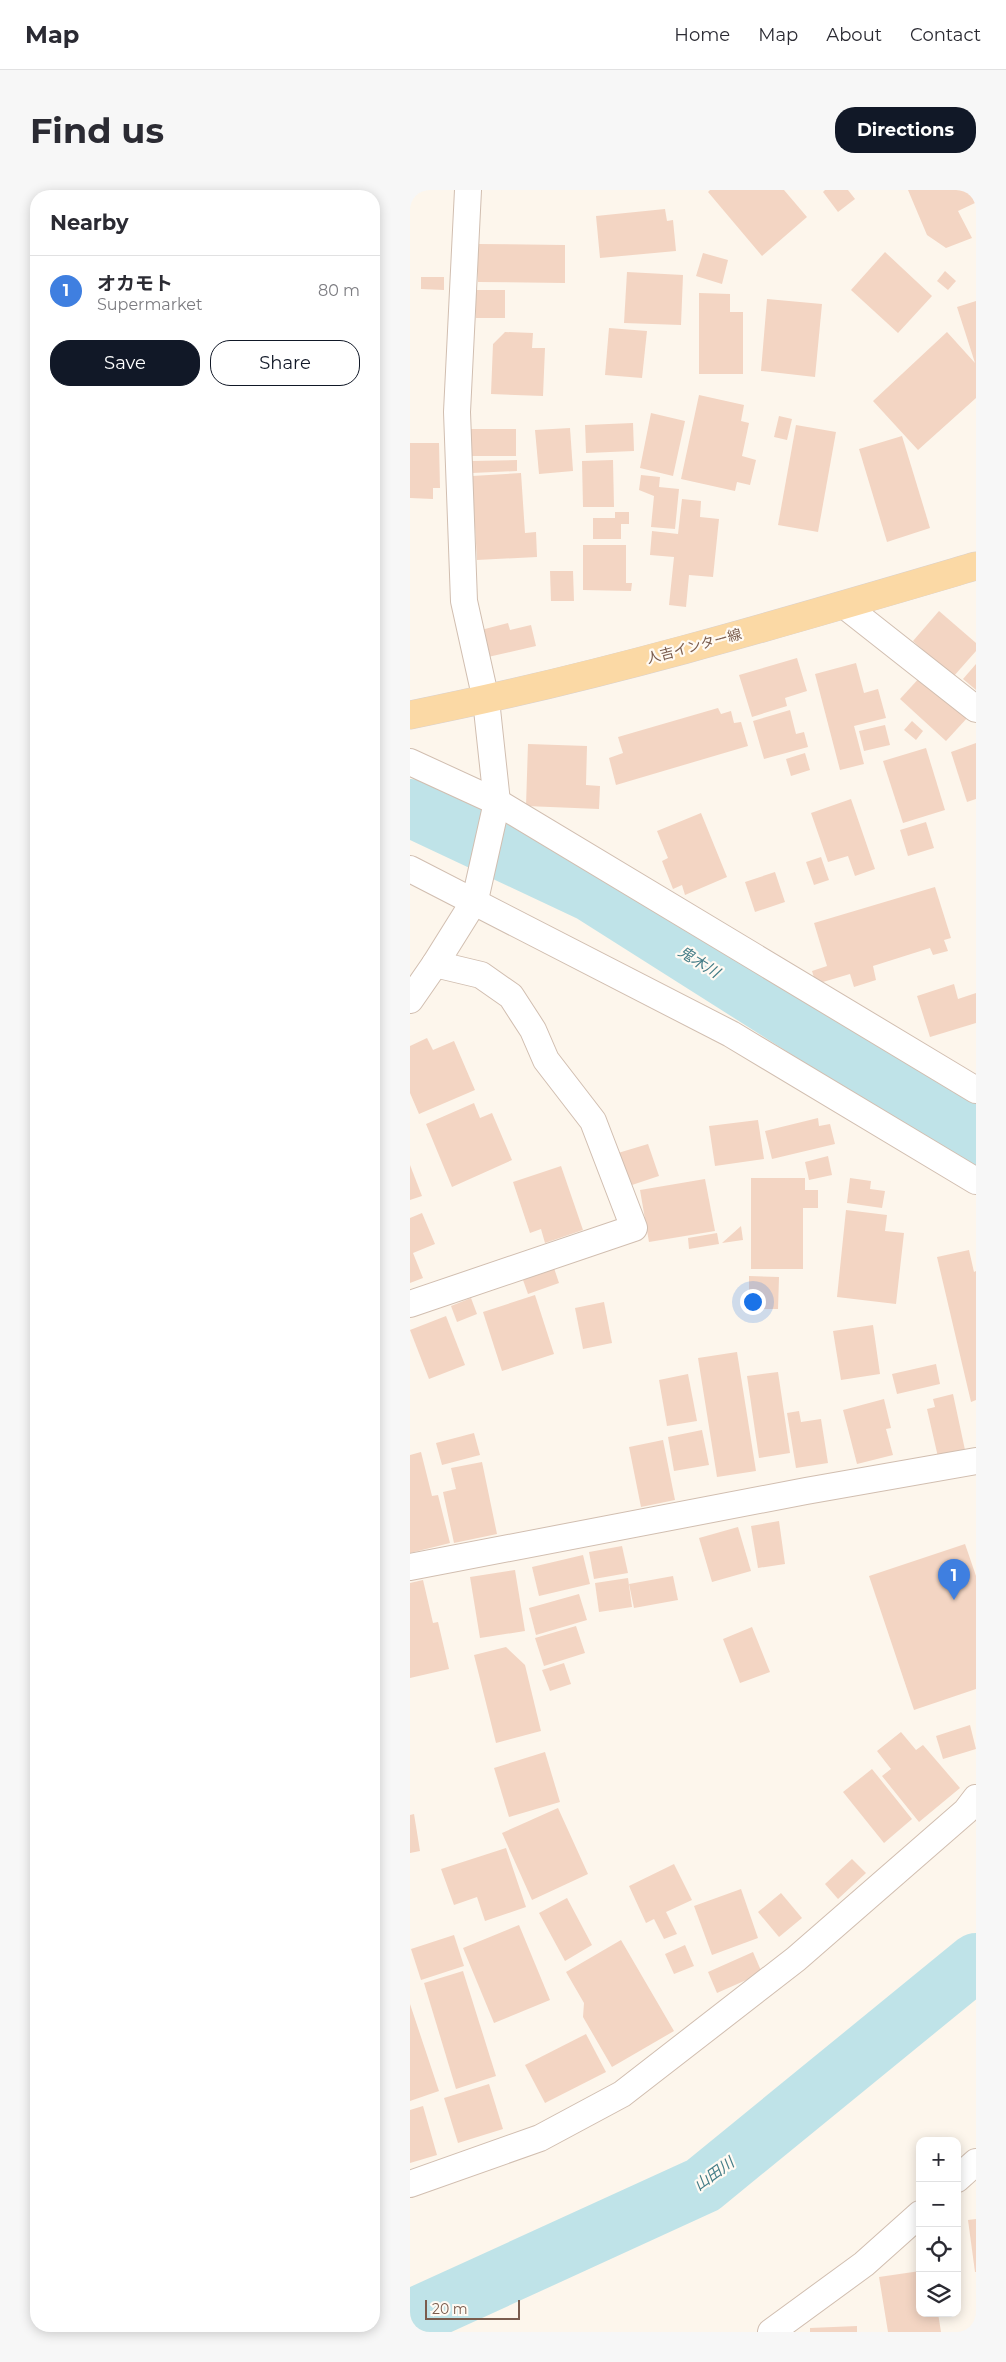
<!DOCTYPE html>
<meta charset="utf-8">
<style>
body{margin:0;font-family:Montserrat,"Noto Sans JP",sans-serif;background:#f7f7f7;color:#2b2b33}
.controls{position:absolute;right:15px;bottom:15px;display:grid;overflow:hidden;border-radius:10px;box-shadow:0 2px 12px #0003}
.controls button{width:45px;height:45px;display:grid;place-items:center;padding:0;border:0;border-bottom:1px solid #e1e1e2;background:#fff;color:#2b2b33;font:25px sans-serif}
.scale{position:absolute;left:15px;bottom:12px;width:95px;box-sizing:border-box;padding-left:5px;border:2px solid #7a5c4d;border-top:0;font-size:14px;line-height:18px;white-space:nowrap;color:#7a5c4d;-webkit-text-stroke:4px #fffaf3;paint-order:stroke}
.you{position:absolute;left:342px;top:1111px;width:18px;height:18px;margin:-12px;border:4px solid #fff;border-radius:50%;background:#1a73e8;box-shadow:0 0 0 8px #1a73e833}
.badge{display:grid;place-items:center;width:32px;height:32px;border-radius:50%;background:#111827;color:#fff;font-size:16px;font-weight:700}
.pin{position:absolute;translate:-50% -41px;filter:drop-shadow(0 1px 2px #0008)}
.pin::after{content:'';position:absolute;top:26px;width:18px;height:15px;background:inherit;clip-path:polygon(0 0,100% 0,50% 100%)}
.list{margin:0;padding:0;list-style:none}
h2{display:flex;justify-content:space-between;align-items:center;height:65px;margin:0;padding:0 20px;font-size:21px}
h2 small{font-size:16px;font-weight:400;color:#7c7c81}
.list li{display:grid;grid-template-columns:32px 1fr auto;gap:15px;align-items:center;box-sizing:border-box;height:70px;padding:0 20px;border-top:1px solid #e1e1e2}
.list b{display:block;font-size:19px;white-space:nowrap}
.list p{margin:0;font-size:16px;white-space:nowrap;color:#7c7c81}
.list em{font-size:16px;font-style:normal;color:#7c7c81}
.actions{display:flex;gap:10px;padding:15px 20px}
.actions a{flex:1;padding:11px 0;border:1px solid #111827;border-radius:20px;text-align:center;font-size:18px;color:#111827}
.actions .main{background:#111827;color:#fff}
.icon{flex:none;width:28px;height:28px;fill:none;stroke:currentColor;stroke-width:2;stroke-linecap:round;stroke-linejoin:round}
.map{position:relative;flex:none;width:566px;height:2142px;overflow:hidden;border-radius:20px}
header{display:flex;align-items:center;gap:30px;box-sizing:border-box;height:70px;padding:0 25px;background:#fff;border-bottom:1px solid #e1e1e2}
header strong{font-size:24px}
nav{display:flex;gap:28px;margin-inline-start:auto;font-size:18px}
.intro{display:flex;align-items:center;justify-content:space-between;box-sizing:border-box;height:120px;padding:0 30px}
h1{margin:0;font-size:35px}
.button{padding:12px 22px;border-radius:20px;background:#111827;color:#fff;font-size:18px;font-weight:700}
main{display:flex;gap:30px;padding:0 30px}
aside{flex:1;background:#fff;border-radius:20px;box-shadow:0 2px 12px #0003}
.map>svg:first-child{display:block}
</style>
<header>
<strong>Map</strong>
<nav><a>Home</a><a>Map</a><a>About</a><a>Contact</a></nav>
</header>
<div class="intro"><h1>Find us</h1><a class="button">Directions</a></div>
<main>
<aside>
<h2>Nearby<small></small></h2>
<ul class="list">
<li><span class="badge" style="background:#3f7fe0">1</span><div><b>オカモト</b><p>Supermarket</p></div><em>80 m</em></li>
</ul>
<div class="actions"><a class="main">Save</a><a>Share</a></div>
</aside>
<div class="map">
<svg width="566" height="2142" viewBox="0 0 566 2142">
<rect width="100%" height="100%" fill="#fdf6ec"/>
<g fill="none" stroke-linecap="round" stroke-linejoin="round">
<g stroke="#bfe3e8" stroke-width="58">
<path d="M0 618 181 703 566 947"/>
<path d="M0 2129 293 1995 566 1772"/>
</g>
</g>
<g fill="#f3d5c3">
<path d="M300 0H374L397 27 352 66 298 2Z"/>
<path d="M415 0H438L445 9 428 22 413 2Z"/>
<path d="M498 0H559L565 13 548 21 562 48 536 58 517 45Z"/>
<path d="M255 19 257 31 263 30 266 61 190 68 186 26Z"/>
<path d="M68 54 155 55V93L68 92Z"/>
<path d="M475 62 522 106 488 143 441 100Z"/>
<path d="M293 63 318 70 312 94 286 86Z"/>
<path d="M535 81 546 91 538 100 527 91Z"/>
<path d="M217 82 273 85 271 135 214 133Z"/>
<path d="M11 87H34V100L11 99Z"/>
<rect x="66" y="100" width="29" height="28"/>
<path d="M289 103 320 104V122H333V184H289Z"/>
<path d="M357 109 412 114 405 187 351 181Z"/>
<path d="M566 111V208L508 260 463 211 537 142 565 173 547 117Z"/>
<path d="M199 138 237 141 232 188 195 185Z"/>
<path d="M95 142 123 143 122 158H135L133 206 81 204 83 154Z"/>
<path d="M289 205 334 215 331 231 339 233 332 266 346 270 340 295 327 292 325 301 271 289Z"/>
<path d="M241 223 275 231 263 286 230 278Z"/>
<path d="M369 226 382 229 377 250 364 247Z"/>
<path d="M223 233 224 261 176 263 175 235Z"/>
<path d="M386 235 426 242 408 342 368 335Z"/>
<path d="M160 238 163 281 129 284 125 240Z"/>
<rect x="61" y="239" width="45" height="27"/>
<path d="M492 246 520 338 477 352 449 259Z"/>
<path d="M0 253H29L30 298H23V309L0 308Z"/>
<path d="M107 270V281L62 283 61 271Z"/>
<path d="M203 270 204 317H173L172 271Z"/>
<path d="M111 283 115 343 126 342 127 367 67 370 62 286Z"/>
<path d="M231 285 250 287 249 297 269 299 265 339 241 337 244 306 229 300Z"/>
<path d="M272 309 291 311 290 327 309 329 303 387 279 385 276 417 259 415 264 367 240 365 242 341 268 344Z"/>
<path d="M205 322H219V334H211V349H183V328H205Z"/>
<path d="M173 355H216V393H222L221 401 173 400Z"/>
<path d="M140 381H163L164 411H141Z"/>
<path d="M529 421 566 453V461L543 487 503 451Z"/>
<path d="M98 433 100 440 121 435 126 456 78 467 71 440Z"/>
<path d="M387 468 397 501 375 508 377 516 342 527 329 485Z"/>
<path d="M446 473 454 503 468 499 476 528 444 536 454 574 430 580 405 484Z"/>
<path d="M566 474V500L553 489Z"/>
<path d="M512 485 558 527 536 551 490 509Z"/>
<path d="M308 518 311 524 321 521 324 533 331 532 338 556 206 595 199 568 213 563 208 547Z"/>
<path d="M380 520 386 544 394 542 398 557 354 569 343 531Z"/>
<path d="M502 531 513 541 506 550 494 540Z"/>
<path d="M475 535 480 555 454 561 449 541Z"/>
<path d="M566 553V609L557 612 541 562Z"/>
<path d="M118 554 177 556 176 595 190 596 189 619 116 616Z"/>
<path d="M516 558 535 620 493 633 473 571Z"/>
<path d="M395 563 400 580 381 586 376 569Z"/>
<path d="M441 609 465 679 445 686 438 666 418 672 401 623Z"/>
<path d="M291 623 317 687 275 705 272 695 263 699 252 671 258 668 247 641Z"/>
<path d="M516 632 524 658 498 666 490 640Z"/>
<path d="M411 667 419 690 404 695 396 672Z"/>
<path d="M365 682 375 712 345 722 335 692Z"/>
<path d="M525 697 541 748 534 750 538 761 523 765 520 758 463 776 466 790 444 797 440 784 406 794 402 781 417 776 404 733Z"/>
<path d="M544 794 548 809 566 803V833L520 847 507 806Z"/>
<path d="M17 848 23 860 44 851 65 900 9 924 0 903V856Z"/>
<path d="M64 913 70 928 82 923 102 970 42 997 16 934Z"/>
<path d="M408 928 409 936 420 934 425 954 362 969 355 941Z"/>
<path d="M348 930 354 969 305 976 299 936Z"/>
<path d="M238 954 249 986 219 996 208 963Z"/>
<path d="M418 966 422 985 399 990 395 972Z"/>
<path d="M0 975 12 1006 0 1010Z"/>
<path d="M151 976 173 1040 135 1053 131 1039 120 1043 103 992Z"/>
<path d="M341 988H395V1000H408V1018H393V1079H341Z"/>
<path d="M440 988 461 991 460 999 475 1001 472 1018 437 1013Z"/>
<path d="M295 989 305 1041 239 1052 230 1000Z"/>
<path d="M436 1020 477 1025 475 1041 494 1043 486 1114 427 1107Z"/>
<path d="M12 1023 25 1054 3 1063 13 1088 0 1093V1028Z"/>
<path d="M331 1036 333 1050 312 1053Z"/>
<path d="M307 1043 309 1054 279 1059 278 1048Z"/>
<path d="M559 1060 564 1082 566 1081V1210L561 1212 527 1067Z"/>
<path d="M144 1078 149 1093 118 1104 113 1090Z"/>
<path d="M339 1086 369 1087 368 1119H339Z"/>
<path d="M125 1105 144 1164 92 1181 73 1122Z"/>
<path d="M61 1108 67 1124 47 1132 41 1116Z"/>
<path d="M194 1112 202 1153 173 1159 165 1118Z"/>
<path d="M36 1126 55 1175 19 1189 0 1140Z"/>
<path d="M463 1135 470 1184 431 1190 423 1141Z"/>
<path d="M327 1162 346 1281 307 1287 288 1168Z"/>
<path d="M526 1174 530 1194 487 1204 482 1184Z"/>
<path d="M368 1182 380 1263 349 1268 337 1186Z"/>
<path d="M278 1184 287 1231 257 1236 249 1190Z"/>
<path d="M543 1204 555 1260 528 1267 517 1219 525 1217 523 1209Z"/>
<path d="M474 1209 481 1238 476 1239 483 1265 447 1274 433 1220Z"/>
<path d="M389 1221 391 1232 411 1229 418 1273 386 1278 377 1223Z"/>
<path d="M292 1240 299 1275 264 1281 258 1247Z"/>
<path d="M64 1243 70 1265 32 1275 26 1253Z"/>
<path d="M253 1250 265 1310 231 1317 219 1257Z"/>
<path d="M11 1262 22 1306 28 1305 40 1353 0 1363V1265Z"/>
<path d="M72 1272 87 1344 44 1353 33 1302 46 1299 41 1278Z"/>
<path d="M369 1331 375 1374 348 1378 341 1336Z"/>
<path d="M328 1337 341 1381 302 1392 289 1348Z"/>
<path d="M555 1354 566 1386V1499L504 1520 459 1386Z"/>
<path d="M212 1356 218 1383 184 1389 179 1362Z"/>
<path d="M173 1365 180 1394 129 1406 122 1377Z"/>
<path d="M105 1380 115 1441 70 1448 60 1387Z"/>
<path d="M263 1386 268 1410 224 1418 219 1394Z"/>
<path d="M218 1388 222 1417 189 1422 185 1393Z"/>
<path d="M13 1390 23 1433 28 1432 39 1479 0 1488V1393Z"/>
<path d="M169 1404 177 1430 126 1445 119 1418Z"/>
<path d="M166 1436 175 1463 134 1476 125 1448Z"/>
<path d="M342 1437 360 1482 330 1493 313 1449Z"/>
<path d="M96 1457 115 1475 131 1541 86 1553 64 1465Z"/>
<path d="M154 1473 161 1494 140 1501 132 1480Z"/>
<path d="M560 1535 566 1559 533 1569 526 1546Z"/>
<path d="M491 1542 506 1560 513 1555 550 1598 509 1632 472 1586 481 1579 467 1561Z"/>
<path d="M135 1562 150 1612 99 1627 84 1578Z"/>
<path d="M462 1579 502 1629 474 1653 433 1602Z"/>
<path d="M148 1618 178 1684 122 1710 92 1643Z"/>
<path d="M4 1624 10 1661 0 1663V1625Z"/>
<path d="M96 1658 116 1717 75 1731 67 1707 44 1715 31 1679Z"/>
<path d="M442 1669 456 1683 428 1709 415 1694Z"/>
<path d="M264 1674 282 1710 256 1722 267 1744 254 1749 244 1729 236 1733 219 1696Z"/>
<path d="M331 1699 348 1748 302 1765 284 1716Z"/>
<path d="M371 1703 392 1728 369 1747 348 1722Z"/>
<path d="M157 1708 182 1755 155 1771 129 1723Z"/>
<path d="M109 1735 140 1810 84 1833 53 1758Z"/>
<path d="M44 1745 54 1776 11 1790 1 1759Z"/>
<path d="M211 1750 264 1841 202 1877 173 1827 174 1813 156 1782Z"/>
<path d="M275 1755 284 1776 264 1784 255 1764Z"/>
<path d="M343 1762 352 1783 307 1803 298 1782Z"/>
<path d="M53 1781 86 1886 46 1899 14 1793Z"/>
<path d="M0 1814 29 1901 0 1911Z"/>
<path d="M176 1844 196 1882 135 1913 115 1875Z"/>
<path d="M79 1894 93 1939 48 1953 34 1908Z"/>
<path d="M13 1916 27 1965 0 1973V1920Z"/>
<path d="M566 2029V2082H565L558 2030Z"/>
<path d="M510 2081V2123H528L531 2142H478L469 2087Z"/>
<path d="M447 2136V2142H400V2138Z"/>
</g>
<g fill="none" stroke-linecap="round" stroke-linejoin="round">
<g stroke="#d1beb0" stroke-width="28">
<g id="minor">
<path d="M434 415 566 519"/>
<path d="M0 572 87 612 566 900"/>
<path d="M0 679 321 844 566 991"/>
<path d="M0 810 25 774"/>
<path d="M0 1114 224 1038 183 931 136 870 123 840 101 806 71 785 25 774 65 710 87 612 76 510 54 411 47 222 58 0"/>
<path d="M0 1377 396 1301 566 1271"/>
<path d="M547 1989 566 1972"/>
<path d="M0 1994 130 1948 212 1904 386 1769 556 1621 566 1608"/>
<path d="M361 2142 454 2074 510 2024"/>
</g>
</g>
<g stroke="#dad1cd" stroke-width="29">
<path id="primary" d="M0 525C191 487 379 431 566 376"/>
</g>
<use href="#minor" stroke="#fff" stroke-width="26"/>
<use href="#primary" stroke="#fbd9a5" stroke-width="28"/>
</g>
<g text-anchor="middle" stroke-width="4.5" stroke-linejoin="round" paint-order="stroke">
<g font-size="14" fill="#7a5c4d" stroke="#fffaf3">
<text transform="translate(284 456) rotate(-15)" y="5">人吉インター線</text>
</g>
<g font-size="15" font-style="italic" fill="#437c86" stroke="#fffaf3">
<text transform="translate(289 772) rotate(32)" y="5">鬼木川</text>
<text transform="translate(304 1984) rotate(-36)" y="5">山田川</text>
</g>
</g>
</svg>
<div class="controls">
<button>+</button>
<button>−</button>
<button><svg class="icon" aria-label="locate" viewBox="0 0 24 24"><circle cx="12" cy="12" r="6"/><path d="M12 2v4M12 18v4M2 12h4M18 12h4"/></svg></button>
<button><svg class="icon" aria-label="layers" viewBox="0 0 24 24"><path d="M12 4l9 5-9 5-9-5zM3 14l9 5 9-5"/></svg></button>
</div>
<div class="scale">20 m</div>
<div class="you"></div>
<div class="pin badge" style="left:544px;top:1410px;background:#3f7fe0">1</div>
</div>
</main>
